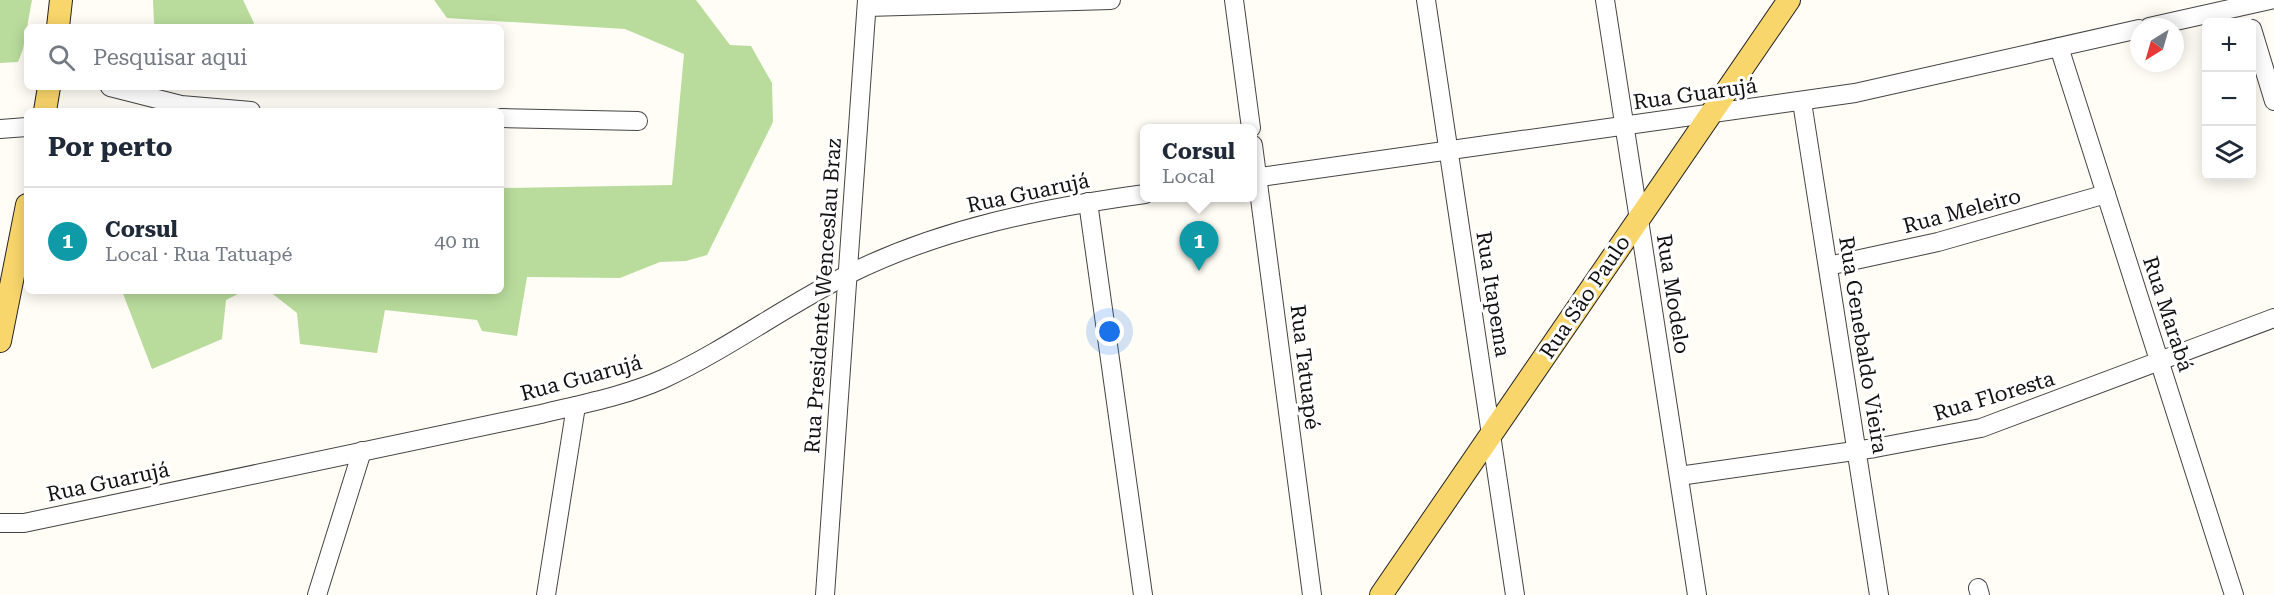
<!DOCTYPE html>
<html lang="pt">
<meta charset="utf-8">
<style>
body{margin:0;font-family:"Roboto Serif",serif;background:#f2f2f3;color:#1f2937}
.controls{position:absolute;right:18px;top:18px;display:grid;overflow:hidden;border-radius:9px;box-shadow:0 3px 15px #0003}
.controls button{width:54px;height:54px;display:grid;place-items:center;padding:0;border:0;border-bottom:2px solid #e0e1e3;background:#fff;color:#1f2937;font:30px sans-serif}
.compass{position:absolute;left:2130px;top:18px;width:54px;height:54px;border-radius:50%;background:#fff;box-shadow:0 3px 15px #0003;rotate:217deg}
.you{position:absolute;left:1110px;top:332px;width:21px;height:21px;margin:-15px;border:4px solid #fff;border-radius:50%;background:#1a73e8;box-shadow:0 0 0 9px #1a73e833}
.badge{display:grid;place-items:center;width:39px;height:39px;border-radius:50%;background:#b45309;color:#fff;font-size:20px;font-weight:700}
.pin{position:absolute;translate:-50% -50px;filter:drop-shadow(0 2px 3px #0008)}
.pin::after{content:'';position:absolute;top:32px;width:21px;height:18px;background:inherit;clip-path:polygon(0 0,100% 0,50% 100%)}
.popup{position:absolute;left:1140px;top:124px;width:117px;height:78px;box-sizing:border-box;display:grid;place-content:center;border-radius:9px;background:#fff;filter:drop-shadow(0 2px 4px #0005);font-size:20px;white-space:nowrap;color:#747a83}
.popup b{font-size:22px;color:#1f2937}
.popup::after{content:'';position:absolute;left:50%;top:100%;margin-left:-12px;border:12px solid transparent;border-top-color:#fff}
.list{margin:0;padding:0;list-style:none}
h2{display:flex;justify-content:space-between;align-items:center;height:78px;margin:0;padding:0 24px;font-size:26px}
h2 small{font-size:20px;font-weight:400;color:#747a83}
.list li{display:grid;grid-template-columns:39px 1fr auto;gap:18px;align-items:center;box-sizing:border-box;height:108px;padding:0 24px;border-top:2px solid #e0e1e3}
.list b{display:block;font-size:22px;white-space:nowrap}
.list p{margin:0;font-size:20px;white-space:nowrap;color:#747a83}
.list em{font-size:20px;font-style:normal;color:#747a83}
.icon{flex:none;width:33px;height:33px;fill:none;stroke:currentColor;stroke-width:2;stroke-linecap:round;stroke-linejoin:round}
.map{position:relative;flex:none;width:2274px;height:595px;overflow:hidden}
.search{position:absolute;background:#fff;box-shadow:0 3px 15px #0003;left:24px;top:24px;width:480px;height:66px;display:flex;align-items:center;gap:15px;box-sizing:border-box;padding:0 21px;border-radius:9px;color:#747a83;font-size:22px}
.panel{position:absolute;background:#fff;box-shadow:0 3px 15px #0003;left:24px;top:108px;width:480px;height:186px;border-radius:9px}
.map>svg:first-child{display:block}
</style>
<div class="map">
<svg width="2274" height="595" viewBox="0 0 2274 595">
<rect width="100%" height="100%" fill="#fffdf5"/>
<g fill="#b9dc9c">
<path d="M0 0H32L23 49 18 62 0 63Z"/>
<path d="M153 0H243L254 23 252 27H157L154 23Z"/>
<path d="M434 0H696L730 45 751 46 772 83 773 122 707 255 686 261 660 262 620 278 527 277 517 336 482 331 477 320 385 310 377 353 300 344 297 313 269 291H501V188L672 185 684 54 625 29 447 18Z"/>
<path d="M122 291H244L226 300 222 339 152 369Z"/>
</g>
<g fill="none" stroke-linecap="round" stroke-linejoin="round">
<g stroke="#444" stroke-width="20">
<g id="minor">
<path d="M1234 0 1251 128"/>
<path d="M1426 0 1515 595"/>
<path d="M1605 0 1697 595"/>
<path d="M867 7 1111 0"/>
<path d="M2149 27 2270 0"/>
<path d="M2252 29 2274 101"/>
<path d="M2059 47 2234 595"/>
<path d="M110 87 181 105 251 111"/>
<path d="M1802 102 1879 595"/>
<path d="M501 118 638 121"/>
<path d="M0 129 27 127"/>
<path d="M1253 145 1312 595"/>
<path d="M1253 178 1855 93 2139 29"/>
<path d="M1088 202 1143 595"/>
<path d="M1828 266 1938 242 2106 194"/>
<path d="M1679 476 1875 448 1981 428 2274 318"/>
<path d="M0 523H24L541 414C582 404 625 396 663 379 728 349 785 306 849 274 942 228 1043 208 1145 194"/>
<path d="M1978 588 1980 595"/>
<path d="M317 595 362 451"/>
<path d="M546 595 576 406"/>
<path d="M825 595 867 0"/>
</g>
</g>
<g stroke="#222" stroke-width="24">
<g id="major">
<path d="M58 27 61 0"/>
<path d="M45 111 49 87"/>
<path d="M0 341 27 205"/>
<path d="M1381 595 1789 0"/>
</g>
</g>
<use href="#minor" stroke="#fff" stroke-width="18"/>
<use href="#major" stroke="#f9d66b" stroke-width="22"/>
</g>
<g text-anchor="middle" stroke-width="6" stroke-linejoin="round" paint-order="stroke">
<g font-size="21" fill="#111" stroke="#fff">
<text transform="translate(1695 94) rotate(-8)" y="7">Rua Guarujá</text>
<text transform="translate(1028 193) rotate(-12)" y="7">Rua Guarujá</text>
<text transform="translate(1962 211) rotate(-15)" y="7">Rua Meleiro</text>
<text transform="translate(1493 294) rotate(81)" y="7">Rua Itapema</text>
<text transform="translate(1673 294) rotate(81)" y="7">Rua Modelo</text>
<text transform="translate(823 296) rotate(-86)" y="7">Rua Presidente Wenceslau Braz</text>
<text transform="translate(1585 297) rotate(-56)" y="7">Rua São Paulo</text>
<text transform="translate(2168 314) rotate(72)" y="7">Rua Marabá</text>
<text transform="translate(1863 345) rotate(81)" y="7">Rua Genebaldo Vieira</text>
<text transform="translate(1305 367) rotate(83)" y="7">Rua Tatuapé</text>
<text transform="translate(581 378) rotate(-15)" y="7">Rua Guarujá</text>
<text transform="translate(1994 396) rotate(-17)" y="7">Rua Floresta</text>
<text transform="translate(108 482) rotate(-12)" y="7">Rua Guarujá</text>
</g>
</g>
</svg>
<div class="controls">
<button>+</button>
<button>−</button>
<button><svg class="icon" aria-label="layers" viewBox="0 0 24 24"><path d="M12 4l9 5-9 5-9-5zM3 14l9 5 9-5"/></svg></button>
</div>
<svg class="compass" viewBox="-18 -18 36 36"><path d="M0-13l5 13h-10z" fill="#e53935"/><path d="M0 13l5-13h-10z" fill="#747a83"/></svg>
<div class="you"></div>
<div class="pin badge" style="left:1199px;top:271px;background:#0f9aa8">1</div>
<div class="popup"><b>Corsul</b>Local</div>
<div class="search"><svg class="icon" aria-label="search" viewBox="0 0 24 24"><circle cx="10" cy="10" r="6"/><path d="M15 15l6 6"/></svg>Pesquisar aqui</div>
<section class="panel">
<h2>Por perto<small></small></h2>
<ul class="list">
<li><span class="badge" style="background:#0f9aa8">1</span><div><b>Corsul</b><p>Local · Rua Tatuapé</p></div><em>40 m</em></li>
</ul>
</section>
</div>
